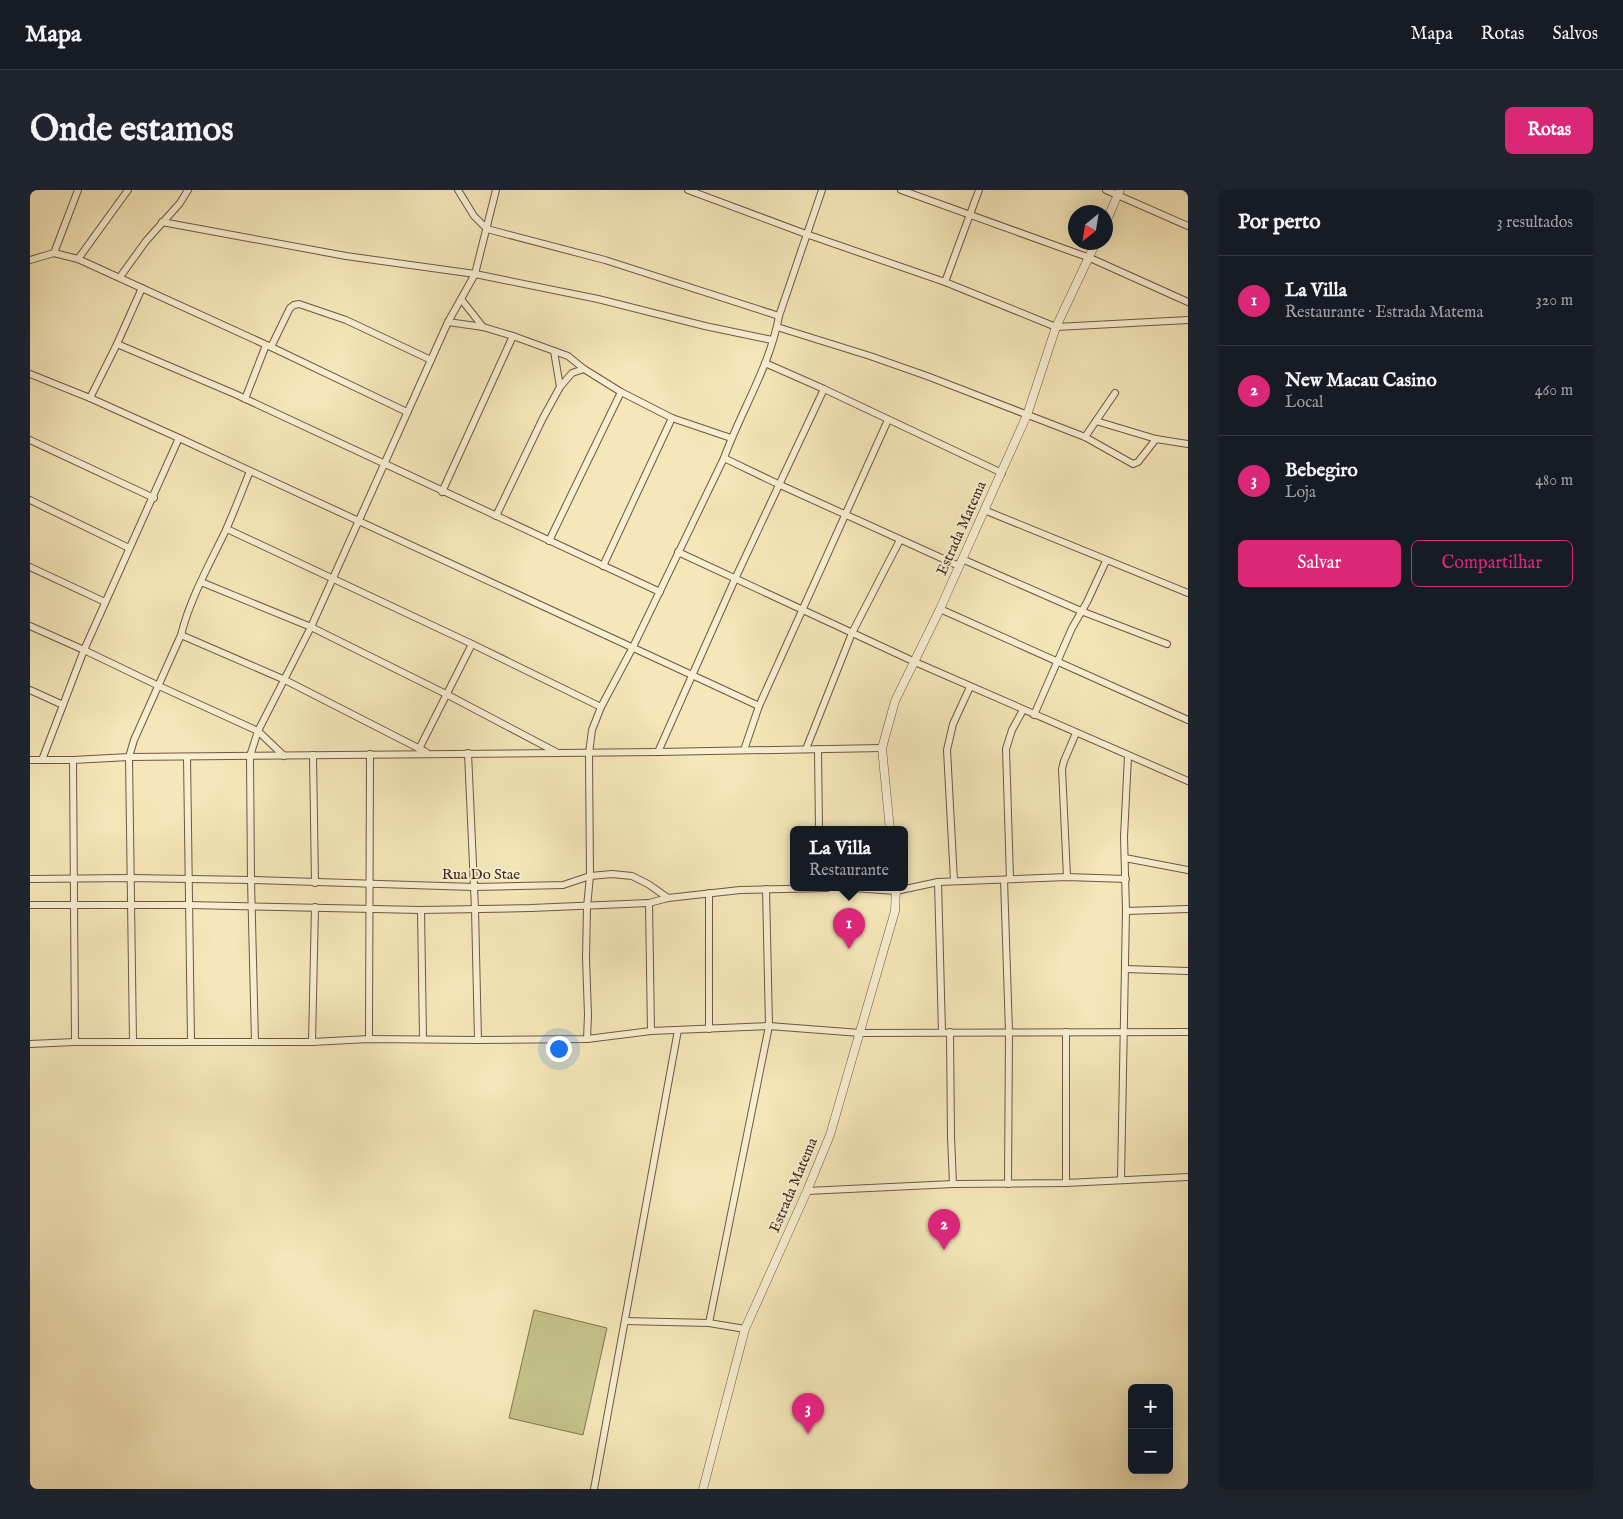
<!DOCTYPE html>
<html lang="pt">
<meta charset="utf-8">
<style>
body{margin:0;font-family:"IM FELL English",serif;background:#20242c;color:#f1f3f6}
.controls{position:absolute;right:15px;bottom:15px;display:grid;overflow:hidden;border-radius:8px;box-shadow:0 5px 20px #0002}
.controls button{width:45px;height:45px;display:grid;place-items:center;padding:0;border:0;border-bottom:1px solid #363941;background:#171b24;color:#f1f3f6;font:25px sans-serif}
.compass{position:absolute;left:1038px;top:15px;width:45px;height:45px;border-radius:50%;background:#171b24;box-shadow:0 5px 20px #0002;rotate:210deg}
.you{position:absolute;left:528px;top:858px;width:18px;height:18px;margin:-12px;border:4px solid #fff;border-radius:50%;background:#1a73e8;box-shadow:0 0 0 8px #1a73e833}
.badge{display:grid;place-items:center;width:32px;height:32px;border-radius:50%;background:#db2777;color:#fff;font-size:16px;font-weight:700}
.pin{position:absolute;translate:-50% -41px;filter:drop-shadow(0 1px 2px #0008)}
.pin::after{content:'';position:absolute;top:26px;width:18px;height:15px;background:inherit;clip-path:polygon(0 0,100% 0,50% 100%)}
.popup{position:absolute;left:760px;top:636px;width:118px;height:65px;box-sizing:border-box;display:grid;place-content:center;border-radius:8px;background:#171b24;filter:drop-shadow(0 1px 4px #0005);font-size:16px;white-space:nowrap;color:#9ea1a6}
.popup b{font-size:19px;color:#f1f3f6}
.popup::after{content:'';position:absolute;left:50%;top:100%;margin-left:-10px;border:10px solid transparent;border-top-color:#171b24}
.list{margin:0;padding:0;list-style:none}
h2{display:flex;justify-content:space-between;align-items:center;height:65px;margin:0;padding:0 20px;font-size:21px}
h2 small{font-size:16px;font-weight:400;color:#9ea1a6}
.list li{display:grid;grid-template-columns:32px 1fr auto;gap:15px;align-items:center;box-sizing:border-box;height:90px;padding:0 20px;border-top:1px solid #363941}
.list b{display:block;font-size:19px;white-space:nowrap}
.list p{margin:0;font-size:16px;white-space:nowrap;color:#9ea1a6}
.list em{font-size:16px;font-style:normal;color:#9ea1a6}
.actions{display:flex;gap:10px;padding:15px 20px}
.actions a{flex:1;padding:11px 0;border:1px solid #db2777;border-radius:8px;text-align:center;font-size:18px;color:#db2777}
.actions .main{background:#db2777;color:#fff}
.map{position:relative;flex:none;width:1158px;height:1299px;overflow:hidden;border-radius:8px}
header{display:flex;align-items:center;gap:30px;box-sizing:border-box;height:70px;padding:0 25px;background:#171b24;border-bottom:1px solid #363941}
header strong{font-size:24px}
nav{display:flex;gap:28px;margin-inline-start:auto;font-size:18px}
.intro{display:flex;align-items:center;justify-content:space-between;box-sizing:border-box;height:120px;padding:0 30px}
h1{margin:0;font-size:35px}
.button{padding:12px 22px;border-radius:8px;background:#db2777;color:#fff;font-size:18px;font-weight:700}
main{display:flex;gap:30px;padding:0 30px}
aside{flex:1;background:#171b24;border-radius:8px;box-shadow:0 5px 20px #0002}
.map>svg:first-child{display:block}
</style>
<header>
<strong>Mapa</strong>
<nav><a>Mapa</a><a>Rotas</a><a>Salvos</a></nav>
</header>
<div class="intro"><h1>Onde estamos</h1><a class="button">Rotas</a></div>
<main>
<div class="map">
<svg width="1158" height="1299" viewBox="0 0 1158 1299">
<rect width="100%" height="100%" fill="#f5e7b9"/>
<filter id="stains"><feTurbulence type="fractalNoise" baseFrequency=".004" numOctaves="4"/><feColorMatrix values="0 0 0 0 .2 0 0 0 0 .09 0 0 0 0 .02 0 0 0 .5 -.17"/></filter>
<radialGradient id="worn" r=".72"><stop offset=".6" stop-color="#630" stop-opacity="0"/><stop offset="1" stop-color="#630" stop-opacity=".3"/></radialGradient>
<path fill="#c4c38a" stroke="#847551" d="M504 1120 577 1138 553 1245 479 1228Z"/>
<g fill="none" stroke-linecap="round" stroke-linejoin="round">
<g stroke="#705740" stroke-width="8">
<g id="minor">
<path d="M428 0 444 26 457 39 575 70 749 126"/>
<path d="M658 0 776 44 915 92 1026 137 1158 130"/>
<path d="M871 0 1060 68 1158 112"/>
<path d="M1076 0 1158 36"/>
<path d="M132 32 316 66 445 84 568 109 675 136 742 150"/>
<path d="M24 63 48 0"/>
<path d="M48 69 98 0"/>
<path d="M0 70 24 63 48 69 241 157 377 222"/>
<path d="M90 87 116 51 150 13 158 0"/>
<path d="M915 92 949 0"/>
<path d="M431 109 453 137"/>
<path d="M418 132 453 137 483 146 538 166 554 179 591 202 642 228 701 248"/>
<path d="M747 137 840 166 897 186 1055 247 1103 274 1108 272 1126 249"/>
<path d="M87 154 205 204 630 402"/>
<path d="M241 157 260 118 264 115 269 114 316 130 401 170"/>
<path d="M524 161 530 197"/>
<path d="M735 173 794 199 972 283"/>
<path d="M0 184 60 208 149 248 729 516"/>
<path d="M60 208 87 154 112 98"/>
<path d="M215 209 236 155"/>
<path d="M1066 231 1126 249 1158 254"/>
<path d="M1055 247 1085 203"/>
<path d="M0 250 124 308"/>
<path d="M694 268 748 294 929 376"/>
<path d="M412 302 483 146"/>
<path d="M0 310 99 358"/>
<path d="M954 320 1158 403"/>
<path d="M466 326 513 228 530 197 542 183 554 179"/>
<path d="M197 339 442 454 571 517"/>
<path d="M519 351 591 202"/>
<path d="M648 362 885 472 1158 591"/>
<path d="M932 369 1051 421 1137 454"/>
<path d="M573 376 642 228"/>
<path d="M0 377 75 412"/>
<path d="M171 392 281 437 416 504 526 562"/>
<path d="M910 419 1158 530"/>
<path d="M0 436 54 460 129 496 228 541 254 566"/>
<path d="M151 445 255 490 396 562"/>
<path d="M0 500 33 515"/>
<path d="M1004 525 1042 438 1057 412 1076 371"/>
<path d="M389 559 442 454"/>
<path d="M776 559 822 443 870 350"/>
<path d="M788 559 789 640"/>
<path d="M714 560 729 516 858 230"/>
<path d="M628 562 705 389 794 199"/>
<path d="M438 563 445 719 448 850"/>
<path d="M283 565 285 693"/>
<path d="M157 567 161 851"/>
<path d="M0 570H43L99 567 628 562 852 558"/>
<path d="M12 570 54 460 149 248"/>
<path d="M43 570 45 852"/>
<path d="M1095 668 1158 680"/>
<path d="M1037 687 1032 579 1034 571 1046 543"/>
<path d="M0 689 100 688 221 690 444 697 533 695 560 686 582 684 602 686 618 694 638 708"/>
<path d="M980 689 976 559 982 540 993 520"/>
<path d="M974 690 979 842 978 994"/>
<path d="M924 691 917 560 923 534 940 497"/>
<path d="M908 692 912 842"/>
<path d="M823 698 866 701 908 692 1037 687 1096 689"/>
<path d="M679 703V839"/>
<path d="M619 713 621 841"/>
<path d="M0 715H159L391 720 501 718 619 713 638 708 710 700 797 698"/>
<path d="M391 720 393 849"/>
<path d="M1096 721 1158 719"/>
<path d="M1095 779 1158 781"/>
<path d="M920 842 921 947 923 994"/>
<path d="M339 849 340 564"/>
<path d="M557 849 558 825 556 768 557 717 560 686 559 563 562 540 571 517 603 457 694 268C711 221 740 176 749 126L792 0"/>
<path d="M103 852 99 567 104 550 151 445C160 409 179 375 195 342 204 322 212 301 220 281"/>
<path d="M225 852 221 690 220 566 228 541 281 437 418 132 445 84 466 0"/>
<path d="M282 852 285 717"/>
<path d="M0 854 45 852H282L339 849 448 850 557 849 621 841 739 836 830 843 1158 842"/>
<path d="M1091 989 1096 721 1094 647 1098 566"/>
<path d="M1036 993V842"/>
<path d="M777 1001 923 994 1036 993 1158 987"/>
<path d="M595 1131 679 1133"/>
<path d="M715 1139 679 1133 739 836 736 699"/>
<path d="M564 1299 648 840"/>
</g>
</g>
<g stroke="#705740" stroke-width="9">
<g id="tertiary">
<path d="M1076 32 1090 0"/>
<path d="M860 640 852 558 865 511 910 419 997 225 1026 137 1066 52"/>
<path d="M673 1299 715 1139 777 1001 800 945 865 721 866 698"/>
</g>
</g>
<use href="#minor" stroke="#f8efd2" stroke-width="6"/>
<use href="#tertiary" stroke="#f8efd2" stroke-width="8"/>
</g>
<g text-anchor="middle" stroke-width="4" stroke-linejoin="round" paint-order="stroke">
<g font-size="15" fill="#432718" stroke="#f8efd2">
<text transform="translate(931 338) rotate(-66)" y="5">Estrada Matema</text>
<text x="451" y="689">Rua Do Stae</text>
<text transform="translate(763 995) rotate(-67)" y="5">Estrada Matema</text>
</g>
</g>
<rect width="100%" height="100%" filter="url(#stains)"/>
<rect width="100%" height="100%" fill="url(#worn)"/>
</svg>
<div class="controls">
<button>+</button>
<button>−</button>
</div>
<svg class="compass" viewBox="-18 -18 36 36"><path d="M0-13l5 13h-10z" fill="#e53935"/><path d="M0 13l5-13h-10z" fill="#9ea1a6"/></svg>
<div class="you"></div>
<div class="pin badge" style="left:819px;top:759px">1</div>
<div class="popup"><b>La Villa</b>Restaurante</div>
<div class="pin badge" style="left:914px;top:1060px">2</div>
<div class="pin badge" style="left:778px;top:1244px">3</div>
</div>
<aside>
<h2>Por perto<small>3 resultados</small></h2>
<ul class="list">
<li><span class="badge">1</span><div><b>La Villa</b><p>Restaurante · Estrada Matema</p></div><em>320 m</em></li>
<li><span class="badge">2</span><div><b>New Macau Casino</b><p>Local</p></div><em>460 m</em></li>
<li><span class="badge">3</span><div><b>Bebegiro</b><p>Loja</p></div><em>480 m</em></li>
</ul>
<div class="actions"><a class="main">Salvar</a><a>Compartilhar</a></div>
</aside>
</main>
